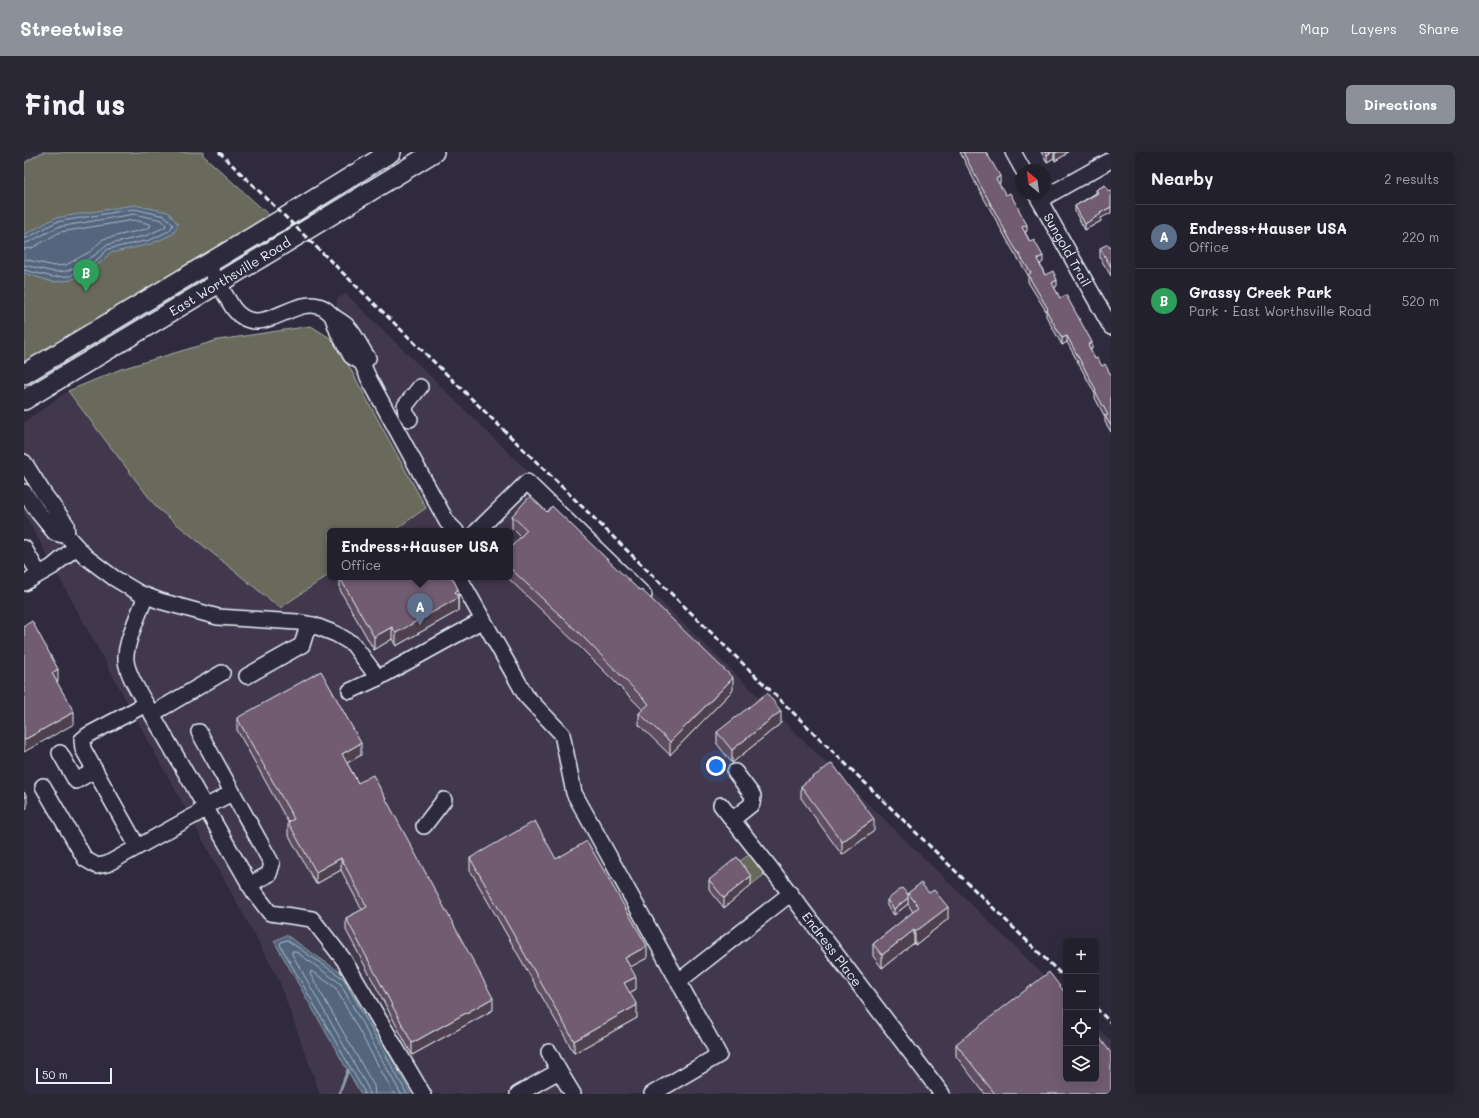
<!DOCTYPE html>
<meta charset="utf-8">
<style>
body{margin:0;font-family:Mali,sans-serif;background:#2b2836;color:#f1f3f6}
.controls{position:absolute;right:12px;bottom:12px;display:grid;overflow:hidden;border-radius:6px;box-shadow:0 4px 16px #0002}
.controls button{width:36px;height:36px;display:grid;place-items:center;padding:0;border:0;border-bottom:1px solid #403e4a;background:#23202e;color:#f1f3f6;font:20px sans-serif}
.compass{position:absolute;left:991px;top:12px;width:36px;height:36px;border-radius:50%;background:#23202e;box-shadow:0 4px 16px #0002;rotate:331deg}
.scale{position:absolute;left:12px;bottom:10px;width:76px;box-sizing:border-box;padding-left:4px;border:2px solid #e8f1f8;border-top:0;font-size:11px;line-height:14px;white-space:nowrap;color:#e8f1f8;-webkit-text-stroke:3px #2f2a3d;paint-order:stroke}
.you{position:absolute;left:692px;top:614px;width:14px;height:14px;margin:-10px;border:3px solid #fff;border-radius:50%;background:#1a73e8;box-shadow:0 0 0 6px #1a73e833}
.badge{display:grid;place-items:center;width:26px;height:26px;border-radius:50%;background:#8c9099;color:#fff;font-size:13px;font-weight:700}
.pin{position:absolute;translate:-50% -33px;filter:drop-shadow(0 1px 2px #0008)}
.pin::after{content:'';position:absolute;top:21px;width:14px;height:12px;background:inherit;clip-path:polygon(0 0,100% 0,50% 100%)}
.popup{position:absolute;left:303px;top:376px;width:186px;height:52px;box-sizing:border-box;display:grid;place-content:center;border-radius:6px;background:#23202e;filter:drop-shadow(0 1px 3px #0005);font-size:13px;white-space:nowrap;color:#a3a3aa}
.popup b{font-size:15px;color:#f1f3f6}
.popup::after{content:'';position:absolute;left:50%;top:100%;margin-left:-8px;border:8px solid transparent;border-top-color:#23202e}
.list{margin:0;padding:0;list-style:none}
h2{display:flex;justify-content:space-between;align-items:center;height:52px;margin:0;padding:0 16px;font-size:17px}
h2 small{font-size:13px;font-weight:400;color:#a3a3aa}
.list li{display:grid;grid-template-columns:26px 1fr auto;gap:12px;align-items:center;box-sizing:border-box;height:64px;padding:0 16px;border-top:1px solid #403e4a}
.list b{display:block;font-size:15px;white-space:nowrap}
.list p{margin:0;font-size:13px;white-space:nowrap;color:#a3a3aa}
.list em{font-size:13px;font-style:normal;color:#a3a3aa}
.icon{flex:none;width:22px;height:22px;fill:none;stroke:currentColor;stroke-width:2;stroke-linecap:round;stroke-linejoin:round}
.map{position:relative;flex:none;width:1087px;height:942px;overflow:hidden;border-radius:6px}
header{display:flex;align-items:center;gap:24px;box-sizing:border-box;height:56px;padding:0 20px;background:#8c9099;color:#fff}
header strong{font-size:19px}
nav{display:flex;gap:22px;margin-inline-start:auto;font-size:14px}
.intro{display:flex;align-items:center;justify-content:space-between;box-sizing:border-box;height:96px;padding:0 24px}
h1{margin:0;font-size:28px}
.button{padding:10px 18px;border-radius:6px;background:#8c9099;color:#fff;font-size:14px;font-weight:700}
main{display:flex;gap:24px;padding:0 24px}
aside{flex:1;background:#23202e;border-radius:6px;box-shadow:0 4px 16px #0002}
.map>svg:first-child{display:block}
</style>
<header>
<strong>Streetwise</strong>
<nav><a>Map</a><a>Layers</a><a>Share</a></nav>
</header>
<div class="intro"><h1>Find us</h1><a class="button">Directions</a></div>
<main>
<div class="map">
<svg width="1087" height="942" viewBox="0 0 1087 942">
<rect width="100%" height="100%" fill="#2f2a3d"/>
<filter id="ink" filterUnits="userSpaceOnUse"><feTurbulence type="fractalNoise" baseFrequency=".025" numOctaves="2"/><feDisplacementMap in="SourceGraphic" scale="8" xChannelSelector="R" yChannelSelector="G"/><feConvolveMatrix kernelMatrix="1 2 1 2 8 2 1 2 1" color-interpolation-filters="sRGB"/></filter>
<g filter="url(#ink)">
<path fill="#43394d" d="M322 142 1042 845V927H1072V874L1087 889V942H296L254 826 0 361V270L44 239 133 356 256 456 306 422V425H486V379H369L402 356 311 189 313 147Z"/>
<g fill="#696b5c" stroke="#a8aeaa">
<path d="M18 0H179V3L247 65 0 214V11Z"/>
<path d="M287 174 311 189 402 356 369 379H306V422L256 456 133 356 44 239 97 217 194 188Z"/>
<path d="M727 703 738 718 740 723 727 733 711 713 723 704Z"/>
</g>
<g fill="#52667d" stroke="#8e9eae">
<path d="M110 53 144 60 154 72 149 82 127 92 86 101 76 111 47 128 29 130 0 121V83L31 66Z"/>
<path d="M262 783 323 825 387 942H337L250 789Z"/>
</g>
<g fill="none" stroke-linecap="round" stroke-linejoin="round">
<g stroke="#acb9c7" stroke-width="1">
<path d="M0 86H3L32 70 110 57 141 64 149 73 145 79 126 88 84 97 74 107 46 124 29 125 0 118"/>
<path d="M0 91 5 90 34 75 110 62 138 68 142 73 141 75 124 83 82 93 71 103 44 119 30 120 0 113"/>
<path d="M0 97 8 96 36 80 110 68 126 72 127 73 126 75 122 77 79 87 67 99 42 113 30 114 0 107"/>
<path d="M340 942V939L256 793 257 790 263 788 320 827 383 942"/>
<path d="M345 942 344 936 268 802V799H271L316 831 377 942"/>
<path d="M351 942 350 934 286 822 287 819 311 835 370 942"/>
</g>
<path stroke="#8e9eae" stroke-width="3" d="M315 942 324 918"/>
<g stroke="#e8f1f8" stroke-width="18">
<g id="minor">
<path d="M989 0 999 18"/>
<path id="s1" d="M1012 42 1087 175"/>
<path d="M1016 48 1087 8"/>
<path d="M183 112 209 156C235 190 266 146 294 154 301 155 304 160 309 164 314 168 320 171 324 175 332 184 337 196 344 206L338 211"/>
<path d="M308 163 314 180 327 204 338 211 345 227 423 370 432 379"/>
<path d="M386 267 382 262 381 254 396 235"/>
<path d="M0 310 20 342 42 372 43 384 31 381 14 360 0 340"/>
<path d="M453 379 503 330 620 443"/>
<path d="M43 384 62 405 90 426 115 441 136 449 194 465 273 470 289 473"/>
<path d="M0 396 15 422"/>
<path d="M435 425 498 537 502 544 538 582 550 641 695 903 628 942"/>
<path d="M0 431 28 415 52 395"/>
<path d="M122 444C116 459 100 493 102 509 104 525 118 545 126 559"/>
<path d="M198 521 128 562 230 740 246 761 288 767 320 808 399 942"/>
<path d="M223 524 278 493 282 480 289 473 312 482 329 492 354 526"/>
<path d="M326 539 354 526 459 468"/>
<path d="M175 580 248 712 245 722 225 733"/>
<path d="M36 601 52 629 71 618"/>
<path d="M19 634 61 707 73 714 83 712 173 662 181 655 208 641"/>
<path id="s2" d="M697 653 762 736 918 942"/>
<path d="M708 668 728 652 729 644 711 620"/>
<path d="M400 674 420 648"/>
<path d="M113 694 59 597 58 588 64 583 122 552"/>
<path d="M655 829 766 742"/>
<path d="M535 919 549 942"/>
<path d="M494 942 535 919 525 900"/>
</g>
</g>
<g stroke="#e8f1f8" stroke-width="22">
<g id="major">
<path d="M0 222 262 65 367 0"/>
<path id="s3" d="M0 248C137 166 274 84 410 0"/>
</g>
</g>
<use href="#minor" stroke="#2f2a3d" stroke-width="15"/>
<use href="#major" stroke="#2f2a3d" stroke-width="19"/>
<g stroke="#e8f1f8" stroke-width="3" stroke-dasharray="6 3" stroke-linecap="butt">
<path d="M195 0 1042 827"/>
<path d="M1072 856 1087 871"/>
</g>
</g>
<g fill="#614e62" stroke="#e8f1f8">
<path d="M936 0H962L976 31H974L1003 79 1001 80 1006 90 1019 110 1016 112 1021 123 1033 134 1030 136 1036 146 1068 197 1066 198 1071 207 1087 223V280L1081 270V265L1071 246V242L1043 190 1038 193 1022 164V159L1004 130V123L988 97 952 32Z"/>
<path d="M1017 0H1044L1041 2V3L1031 9 1030 6 1023 10Z"/>
<path d="M1081 33 1077 69 1061 78 1051 60V54L1072 41V38Z"/>
<path d="M1076 96H1087V124L1076 106Z"/>
<path d="M488 364 709 538 646 603 615 573V561L619 558 556 495 483 425H486V396L497 385 488 376Z"/>
<path d="M316 426 434 437V459L372 494 368 487 350 498 316 438Z"/>
<path d="M213 566 337 603 323 611 334 631 469 858 388 903 322 778V766L338 758 317 718 292 732 264 682V670L213 578Z"/>
<path d="M757 571 708 611 693 592V580Z"/>
<path d="M777 634 850 679 818 703 777 646Z"/>
<path d="M446 706 532 707 623 806 606 815 612 837 606 841 613 866 550 901 446 718Z"/>
<path d="M685 728 727 733 700 756 685 737Z"/>
<path d="M884 741 924 767 891 793 890 791 858 816 849 804V792L889 760 884 752 870 763 863 754V748L884 743Z"/>
<path d="M932 892 1087 942H961L932 904Z"/>
</g>
<g fill="#4f4050" stroke="#e8f1f8">
<path d="M1028 0H1030V6L1023 10V3Z"/>
<path d="M1034 0H1044L1041 2V3L1031 9V1Z"/>
<path d="M976 24V31L972 33V27Z"/>
<path d="M1087 55V61L1077 66V69L1061 78V72L1076 61Z"/>
<path d="M1003 73V79L998 82V75Z"/>
<path d="M1019 104V110L1013 114V107Z"/>
<path d="M1033 128V134L1028 137V131Z"/>
<path d="M1043 184V190L1038 193V186Z"/>
<path d="M1068 190V197L1064 199V193Z"/>
<path d="M434 437V459L372 494V481Z"/>
<path d="M368 475V487L350 498V485Z"/>
<path d="M34 517V530L28 533V521Z"/>
<path d="M709 526V538L646 603V590Z"/>
<path d="M757 559V571L708 611V598Z"/>
<path d="M50 560V572L0 600V588Z"/>
<path d="M337 591V603L318 614V602Z"/>
<path d="M3 644V656L0 658V646Z"/>
<path d="M850 667V679L818 703V690Z"/>
<path d="M317 706V718L292 732V720Z"/>
<path d="M727 724V733L700 756V746Z"/>
<path d="M884 746V752L870 763V757Z"/>
<path d="M924 755V767L891 793V780Z"/>
<path d="M890 778V791L858 816V803Z"/>
<path d="M623 794V806L601 818V806Z"/>
<path d="M612 825V837L600 844V831Z"/>
<path d="M469 846V858L388 903V891Z"/>
<path d="M613 853V866L550 901V889Z"/>
</g>
<g fill="#715b72" stroke="#e8f1f8">
<path d="M939 0H962L976 24 972 27 982 43 986 41 1003 73 998 75 1006 90 1010 88 1019 104 1013 107 1021 123 1029 119 1033 128 1028 131 1036 146 1042 143 1068 190 1064 193 1071 207 1073 206 1078 214 1081 212 1087 223V274L1081 264 1084 263 1071 239 1072 238 1043 184 1038 186 1022 158 1024 157 1004 123 1007 121 988 91 952 25Z"/>
<path d="M1021 0H1028L1023 3Z"/>
<path d="M1081 33 1085 40 1087 38V55L1076 61 1077 62 1061 72 1051 54 1074 41 1072 38Z"/>
<path d="M1084 92 1086 96H1087V115L1076 96Z"/>
<path d="M506 344 523 360 528 354 614 437 619 439 709 526 646 590 615 561 625 552 556 482 486 416V396L503 378 488 364Z"/>
<path d="M318 425H428L434 437 431 440 434 446 372 481 368 475 350 485 316 426Z"/>
<path d="M8 469 34 517 28 521 50 560 0 588V474Z"/>
<path d="M297 519 337 591 318 602 334 631 349 623 469 846 388 891 322 766 343 755 317 706 292 720 264 670 270 667 213 566Z"/>
<path d="M743 541 757 559 708 598 693 580Z"/>
<path d="M808 611 850 667 818 690 777 634Z"/>
<path d="M0 640 3 644 0 646Z"/>
<path d="M511 669 532 707 563 689 623 794 601 806 612 825 600 831 613 853 550 889 446 706Z"/>
<path d="M713 705 727 724 700 746 685 728Z"/>
<path d="M897 731 905 741 910 738 924 755 891 780 890 778 858 803 849 792 895 755 884 741Z"/>
<path d="M878 736 884 743V746L870 757 863 748Z"/>
<path d="M1025 820 1042 842V927H1072V881L1087 901V942H971L932 892Z"/>
</g>
</g>
<g text-anchor="middle" stroke-width="3" stroke-linejoin="round" paint-order="stroke">
<g font-size="13" fill="#e8f1f8" stroke="#2f2a3d">
<text dy="5" stroke="none"><textPath href="#s1" startOffset="64">Sungold Trail</textPath></text>
<text dy="5" stroke="none"><textPath href="#s3" startOffset="240">East Worthsville Road</textPath></text>
<text dy="5" stroke="none"><textPath href="#s2" startOffset="182">Endress Place</textPath></text>
</g>
</g>
</svg>
<div class="controls">
<button>+</button>
<button>−</button>
<button><svg class="icon" aria-label="locate" viewBox="0 0 24 24"><circle cx="12" cy="12" r="6"/><path d="M12 2v4M12 18v4M2 12h4M18 12h4"/></svg></button>
<button><svg class="icon" aria-label="layers" viewBox="0 0 24 24"><path d="M12 4l9 5-9 5-9-5zM3 14l9 5 9-5"/></svg></button>
</div>
<svg class="compass" viewBox="-18 -18 36 36"><path d="M0-13l5 13h-10z" fill="#e53935"/><path d="M0 13l5-13h-10z" fill="#a3a3aa"/></svg>
<div class="scale">50 m</div>
<div class="you"></div>
<div class="pin badge" style="left:396px;top:474px;background:#5c6f8a">A</div>
<div class="popup"><b>Endress+Hauser USA</b>Office</div>
<div class="pin badge" style="left:62px;top:140px;background:#2e9e5b">B</div>
</div>
<aside>
<h2>Nearby<small>2 results</small></h2>
<ul class="list">
<li><span class="badge" style="background:#5c6f8a">A</span><div><b>Endress+Hauser USA</b><p>Office</p></div><em>220 m</em></li>
<li><span class="badge" style="background:#2e9e5b">B</span><div><b>Grassy Creek Park</b><p>Park · East Worthsville Road</p></div><em>520 m</em></li>
</ul>
</aside>
</main>
